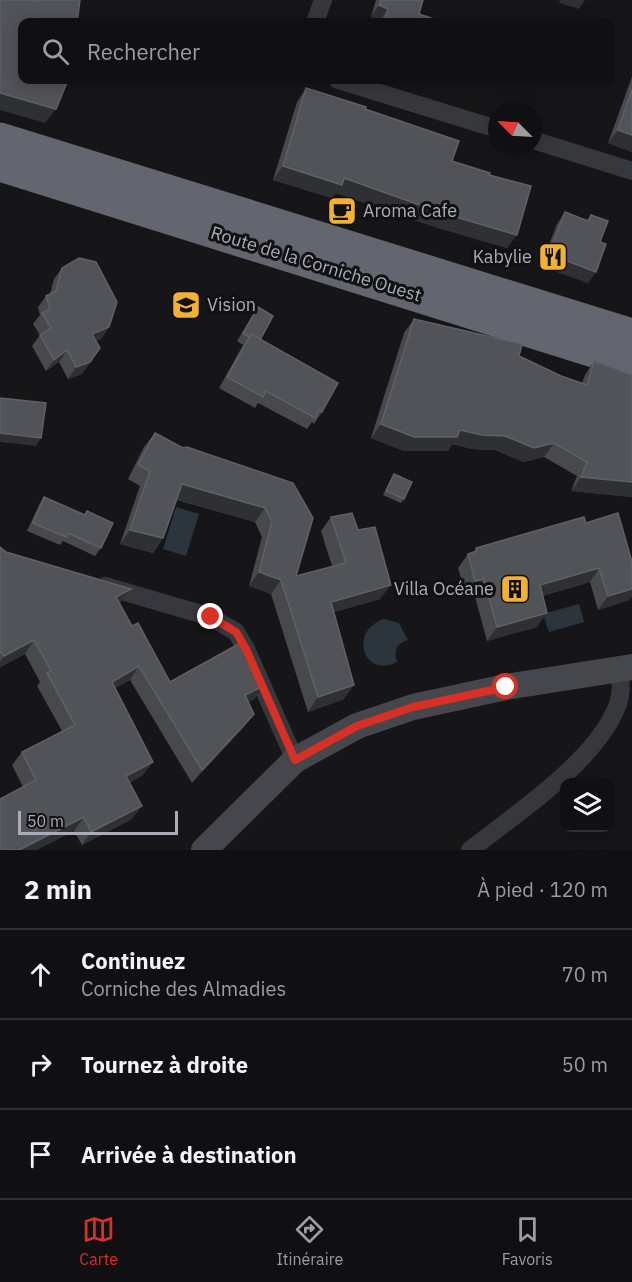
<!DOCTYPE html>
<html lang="fr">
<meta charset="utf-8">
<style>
body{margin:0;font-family:"IBM Plex Sans",sans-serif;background:#19191b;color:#f1f3f6}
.controls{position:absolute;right:18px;bottom:18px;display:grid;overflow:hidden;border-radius:12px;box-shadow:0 3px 15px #0003}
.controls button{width:54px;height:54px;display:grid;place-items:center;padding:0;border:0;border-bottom:2px solid #303032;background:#101012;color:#f1f3f6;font:30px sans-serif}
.compass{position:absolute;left:488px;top:102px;width:54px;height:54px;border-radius:50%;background:#101012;box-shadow:0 3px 15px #0003;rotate:294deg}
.scale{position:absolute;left:18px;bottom:15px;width:160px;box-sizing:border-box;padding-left:6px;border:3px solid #a8adb8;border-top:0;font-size:16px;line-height:21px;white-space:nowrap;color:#a8adb8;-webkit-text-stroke:4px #111113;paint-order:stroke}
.stop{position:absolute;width:18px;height:18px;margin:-14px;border:4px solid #d93025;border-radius:50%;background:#fff}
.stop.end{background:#d93025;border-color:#fff;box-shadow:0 2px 6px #0008}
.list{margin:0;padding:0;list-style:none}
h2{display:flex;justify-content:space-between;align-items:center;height:78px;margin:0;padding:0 24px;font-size:26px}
h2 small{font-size:20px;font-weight:400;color:#9c9d9f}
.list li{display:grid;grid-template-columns:39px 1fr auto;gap:18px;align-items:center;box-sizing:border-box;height:90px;padding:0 24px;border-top:2px solid #303032}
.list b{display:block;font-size:22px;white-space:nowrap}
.list p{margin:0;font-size:20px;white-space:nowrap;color:#9c9d9f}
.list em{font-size:20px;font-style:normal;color:#9c9d9f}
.icon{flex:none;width:33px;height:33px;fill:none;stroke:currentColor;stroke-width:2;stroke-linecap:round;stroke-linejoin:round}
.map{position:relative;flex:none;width:632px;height:850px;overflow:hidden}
.search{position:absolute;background:#101012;box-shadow:0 3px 15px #0003;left:18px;right:18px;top:18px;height:66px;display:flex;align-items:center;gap:15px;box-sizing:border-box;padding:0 21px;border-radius:12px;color:#9c9d9f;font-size:22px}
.sheet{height:348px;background:#101012}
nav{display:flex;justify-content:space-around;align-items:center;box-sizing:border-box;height:84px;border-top:2px solid #303032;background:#101012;font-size:16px;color:#9c9d9f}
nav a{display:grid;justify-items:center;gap:3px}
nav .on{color:#d93025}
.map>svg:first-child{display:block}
</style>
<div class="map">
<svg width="632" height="850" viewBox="0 0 632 850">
<rect width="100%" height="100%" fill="#161618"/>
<g fill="#2c353c">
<path d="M176 507 199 514 186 556 163 549Z"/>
<path d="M579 604 584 622 549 632 543 614Z"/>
<path d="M384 619 399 623 408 640C397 643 393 651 397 662 364 679 348 631 384 619Z"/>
</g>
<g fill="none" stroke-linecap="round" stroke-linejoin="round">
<g stroke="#37383d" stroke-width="18">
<path d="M315 22 323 0"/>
<path d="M338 80 497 129"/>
<path d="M533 140 632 171"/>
<path d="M105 586 211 617 236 632 246 649 295 760"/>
<path d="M470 850C517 813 592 764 616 709 622 696 621 682 620 668"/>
</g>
<path stroke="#45474d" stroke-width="26" d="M204 850 295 760 357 726 413 707 506 687 632 667"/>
<g stroke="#63666e" stroke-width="33">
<path d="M0 139 632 335"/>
<path d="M0 165 632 363"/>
</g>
</g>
<g fill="#47494d">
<path d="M376 0H423L419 14 433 22H380V20L371 17Z"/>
<path d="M632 77V152L608 143Z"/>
<path d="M306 88 365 109 452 161 489 175 507 248 432 226 336 193 332 198 273 180 297 102Z"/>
<path d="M565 212 587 221 591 215 600 242 588 283 541 266 557 224Z"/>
<path d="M62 268 109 327 101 339 96 341 100 348 82 374 68 379 59 362 46 371 32 346 40 335 33 324 40 315 38 307 46 296 50 294 54 279Z"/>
<path d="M258 307 260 340 322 412 314 424 312 422 307 429 258 403 255 408 219 388 243 345 237 341Z"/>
<path d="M414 319 519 356 561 376 582 383 585 375 594 361 632 375V497L571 491 577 476 544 457 524 462 495 450 472 449 452 444 448 451H404L371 438 404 333Z"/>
<path d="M155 433 183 448 293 483 296 576 332 566 321 531 331 517 380 599 334 612 344 699 308 712 271 594 249 586 262 537 255 522 177 500 163 538 153 553 120 544 140 486 128 479 144 447Z"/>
<path d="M394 474 404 499 401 503 383 495Z"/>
<path d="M44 497 84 515 87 511 101 548 95 556 63 541 60 545 27 531 39 505Z"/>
<path d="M586 523 629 600 598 610 590 582 542 596 537 627 487 641 474 593 466 595 458 568 468 554 473 553 476 548Z"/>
<path d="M0 547 6 552 131 589 120 603 132 626 170 682 264 686 254 699 248 702 254 714 244 727 192 783 130 680 115 688 143 775 129 783 132 819 82 845 74 831 36 850H0L23 787 12 765 22 752 62 731 37 686 40 682 25 654 0 667Z"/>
</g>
<g fill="#2f3033">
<path d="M560 0H585L579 9 559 3Z"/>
<path d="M379 5 388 9 380 20 371 17Z"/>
<path d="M0 93 56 109 45 123 0 110Z"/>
<path d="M618 130 632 135V152L608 143Z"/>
<path d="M283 166 344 178 517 235 507 248 432 226 336 193 332 198 273 180Z"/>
<path d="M549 254 596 272 588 283 541 266Z"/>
<path d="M109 327 101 339 84 345 92 334Z"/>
<path d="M67 350 59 362 46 371 54 360Z"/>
<path d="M90 362 82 374 68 379 76 367Z"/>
<path d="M381 424 460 430 554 443 544 457 524 462 495 450 472 449 452 444 448 451H404L371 438Z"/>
<path d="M0 433 41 438 36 446 0 442Z"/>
<path d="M581 477 632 482V497L571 491Z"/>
<path d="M182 484 265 508 255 522 172 498Z"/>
<path d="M130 530 163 538 153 553 120 544Z"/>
<path d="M599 568 590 582 530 599 540 585Z"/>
<path d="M259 572 281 580 271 594 249 586Z"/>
<path d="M484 579 474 593 466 595 475 581Z"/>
<path d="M391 585 380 599 321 616 331 602Z"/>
<path d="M131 589 121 602 107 610 116 597Z"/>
<path d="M632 589V597L629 600 598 610 608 596Z"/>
<path d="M547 613 537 627 487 641 497 627Z"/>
<path d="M34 640 25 654 0 667V662L4 656Z"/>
<path d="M139 666 130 680 102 695 112 682Z"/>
<path d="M354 685 344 699 308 712 318 697Z"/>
<path d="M264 686 254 699 235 709 245 695Z"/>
<path d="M254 714 244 727 192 783 202 770Z"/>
<path d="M153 762 143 775 117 789 126 776Z"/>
<path d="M142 806 132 819 82 845 91 832Z"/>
<path d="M84 817 74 831 36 850H19Z"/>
</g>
<g fill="#525359" stroke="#5f6168" stroke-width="1.5">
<path d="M0 0H80L77 22H22V80H68L56 109 0 93Z"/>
<path d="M381 0H423L419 14 434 19 433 22H384L388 9 379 5Z"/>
<path d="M306 88 366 107 365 109 459 141 452 161 490 173 489 175 531 186 517 235 442 213 344 178 342 185 283 166Z"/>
<path d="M632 89V135L618 130Z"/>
<path d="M565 212 588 221 591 215 608 221 600 242 606 244 596 272 549 254Z"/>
<path d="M79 258 96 262 117 302 109 327 92 334 100 348 90 362 76 367 67 350 54 360 40 335 51 328 42 313 50 309 46 296 56 291 62 268Z"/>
<path d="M258 307 273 316 260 340 251 334 249 337 243 333Z"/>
<path d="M414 319 522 344 519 356 561 376 587 385 594 361 632 375V482L581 477 587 462 554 443 534 448 505 436 482 435 460 430 457 437H414L381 424Z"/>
<path d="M251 334 338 383 322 412 319 410 315 418 266 391 263 397 227 377Z"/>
<path d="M0 398 46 403 41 438 0 433Z"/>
<path d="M155 433 183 448 187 447 293 483 313 518 296 576 346 563 331 517 352 513 358 530 375 527 391 585 331 602 354 685 318 697 281 580 259 572 272 522 265 508 182 484 163 538 130 530 150 471 138 465Z"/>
<path d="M394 474 412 482 404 499 386 491Z"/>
<path d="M44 497 85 515 87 511 113 523 101 548 68 533 66 537 33 523Z"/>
<path d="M618 513 632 562V589L608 596 599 568 540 585 547 613 497 627 484 579 475 581 468 554 477 551 476 548 584 517 586 523Z"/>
<path d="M0 547 6 552 131 589 116 597 132 626 138 623 170 682 242 642 264 686 245 695 254 714 202 770 139 666 112 682 153 762 126 776 142 806 91 832 84 817 19 850H0V799L36 780 22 752 75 725 47 673 51 671 34 640 4 656 0 651Z"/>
</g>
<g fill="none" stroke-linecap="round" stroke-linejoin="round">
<path stroke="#d93025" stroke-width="8" d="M211 617 236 632 246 649 295 760 357 726 413 707 506 687"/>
</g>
<defs>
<g id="cafe-square" transform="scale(1.5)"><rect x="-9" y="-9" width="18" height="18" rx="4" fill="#f2b134" stroke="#111113"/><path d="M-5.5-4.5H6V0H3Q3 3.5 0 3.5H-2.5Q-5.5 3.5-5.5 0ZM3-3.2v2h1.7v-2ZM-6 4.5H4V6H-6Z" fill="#111"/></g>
<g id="restaurant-square" transform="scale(1.5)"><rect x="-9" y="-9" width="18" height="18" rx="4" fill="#f2b134" stroke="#111113"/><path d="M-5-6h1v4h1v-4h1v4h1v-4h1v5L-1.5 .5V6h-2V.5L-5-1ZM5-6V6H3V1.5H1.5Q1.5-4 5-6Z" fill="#111"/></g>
<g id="school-square" transform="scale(1.5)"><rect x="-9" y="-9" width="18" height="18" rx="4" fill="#f2b134" stroke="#111113"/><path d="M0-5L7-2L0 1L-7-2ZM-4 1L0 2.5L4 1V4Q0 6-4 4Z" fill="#111"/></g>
<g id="building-square" transform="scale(1.5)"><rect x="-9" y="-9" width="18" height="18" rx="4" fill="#f2b134" stroke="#111113"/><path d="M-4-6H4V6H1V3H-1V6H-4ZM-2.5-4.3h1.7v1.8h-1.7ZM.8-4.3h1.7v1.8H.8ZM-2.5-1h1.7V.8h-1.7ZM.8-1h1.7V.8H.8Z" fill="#111"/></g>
</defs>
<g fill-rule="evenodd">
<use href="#cafe-square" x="342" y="211"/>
<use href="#restaurant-square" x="553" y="257"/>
<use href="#school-square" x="186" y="305"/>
<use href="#building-square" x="515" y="589"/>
</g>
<g text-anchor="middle" stroke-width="6" stroke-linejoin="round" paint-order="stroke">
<g font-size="18" fill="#a8adb8" stroke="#111113" text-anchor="start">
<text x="363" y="217">Aroma Cafe</text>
<text x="532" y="263" text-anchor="end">Kabylie</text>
<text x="207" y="311">Vision</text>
<text x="494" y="595" text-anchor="end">Villa Océane</text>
</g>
<g font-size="18" fill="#a8adb8" stroke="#111113">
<text transform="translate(316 264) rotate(17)" y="6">Route de la Corniche Ouest</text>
</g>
</g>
</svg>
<div class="controls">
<button><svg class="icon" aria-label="layers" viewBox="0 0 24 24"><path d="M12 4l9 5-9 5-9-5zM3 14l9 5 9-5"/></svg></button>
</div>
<svg class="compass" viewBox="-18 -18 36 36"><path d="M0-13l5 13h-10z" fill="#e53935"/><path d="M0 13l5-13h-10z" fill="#9c9d9f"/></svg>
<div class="scale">50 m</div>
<div class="stop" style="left:506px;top:687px"></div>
<div class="stop end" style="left:211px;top:617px"></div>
<div class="search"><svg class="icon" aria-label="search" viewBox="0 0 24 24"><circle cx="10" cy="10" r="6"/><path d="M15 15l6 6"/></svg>Rechercher</div>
</div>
<section class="sheet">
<h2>2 min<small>À pied · 120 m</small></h2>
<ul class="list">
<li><svg class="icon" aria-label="ahead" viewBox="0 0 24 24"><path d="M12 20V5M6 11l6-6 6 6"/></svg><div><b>Continuez</b><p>Corniche des Almadies</p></div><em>70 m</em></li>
<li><svg class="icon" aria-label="right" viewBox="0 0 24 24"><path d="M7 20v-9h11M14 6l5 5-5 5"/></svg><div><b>Tournez à droite</b></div><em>50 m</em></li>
<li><svg class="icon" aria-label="arrive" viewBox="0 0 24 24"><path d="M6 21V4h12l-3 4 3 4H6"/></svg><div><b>Arrivée à destination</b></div></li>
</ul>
</section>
<nav>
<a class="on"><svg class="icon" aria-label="map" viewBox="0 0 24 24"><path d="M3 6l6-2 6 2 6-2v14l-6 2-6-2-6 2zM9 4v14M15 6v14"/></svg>Carte</a>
<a><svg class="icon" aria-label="directions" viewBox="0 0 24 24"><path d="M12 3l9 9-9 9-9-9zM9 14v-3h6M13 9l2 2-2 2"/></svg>Itinéraire</a>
<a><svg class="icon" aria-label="saved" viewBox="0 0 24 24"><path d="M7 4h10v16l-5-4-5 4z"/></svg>Favoris</a>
</nav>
